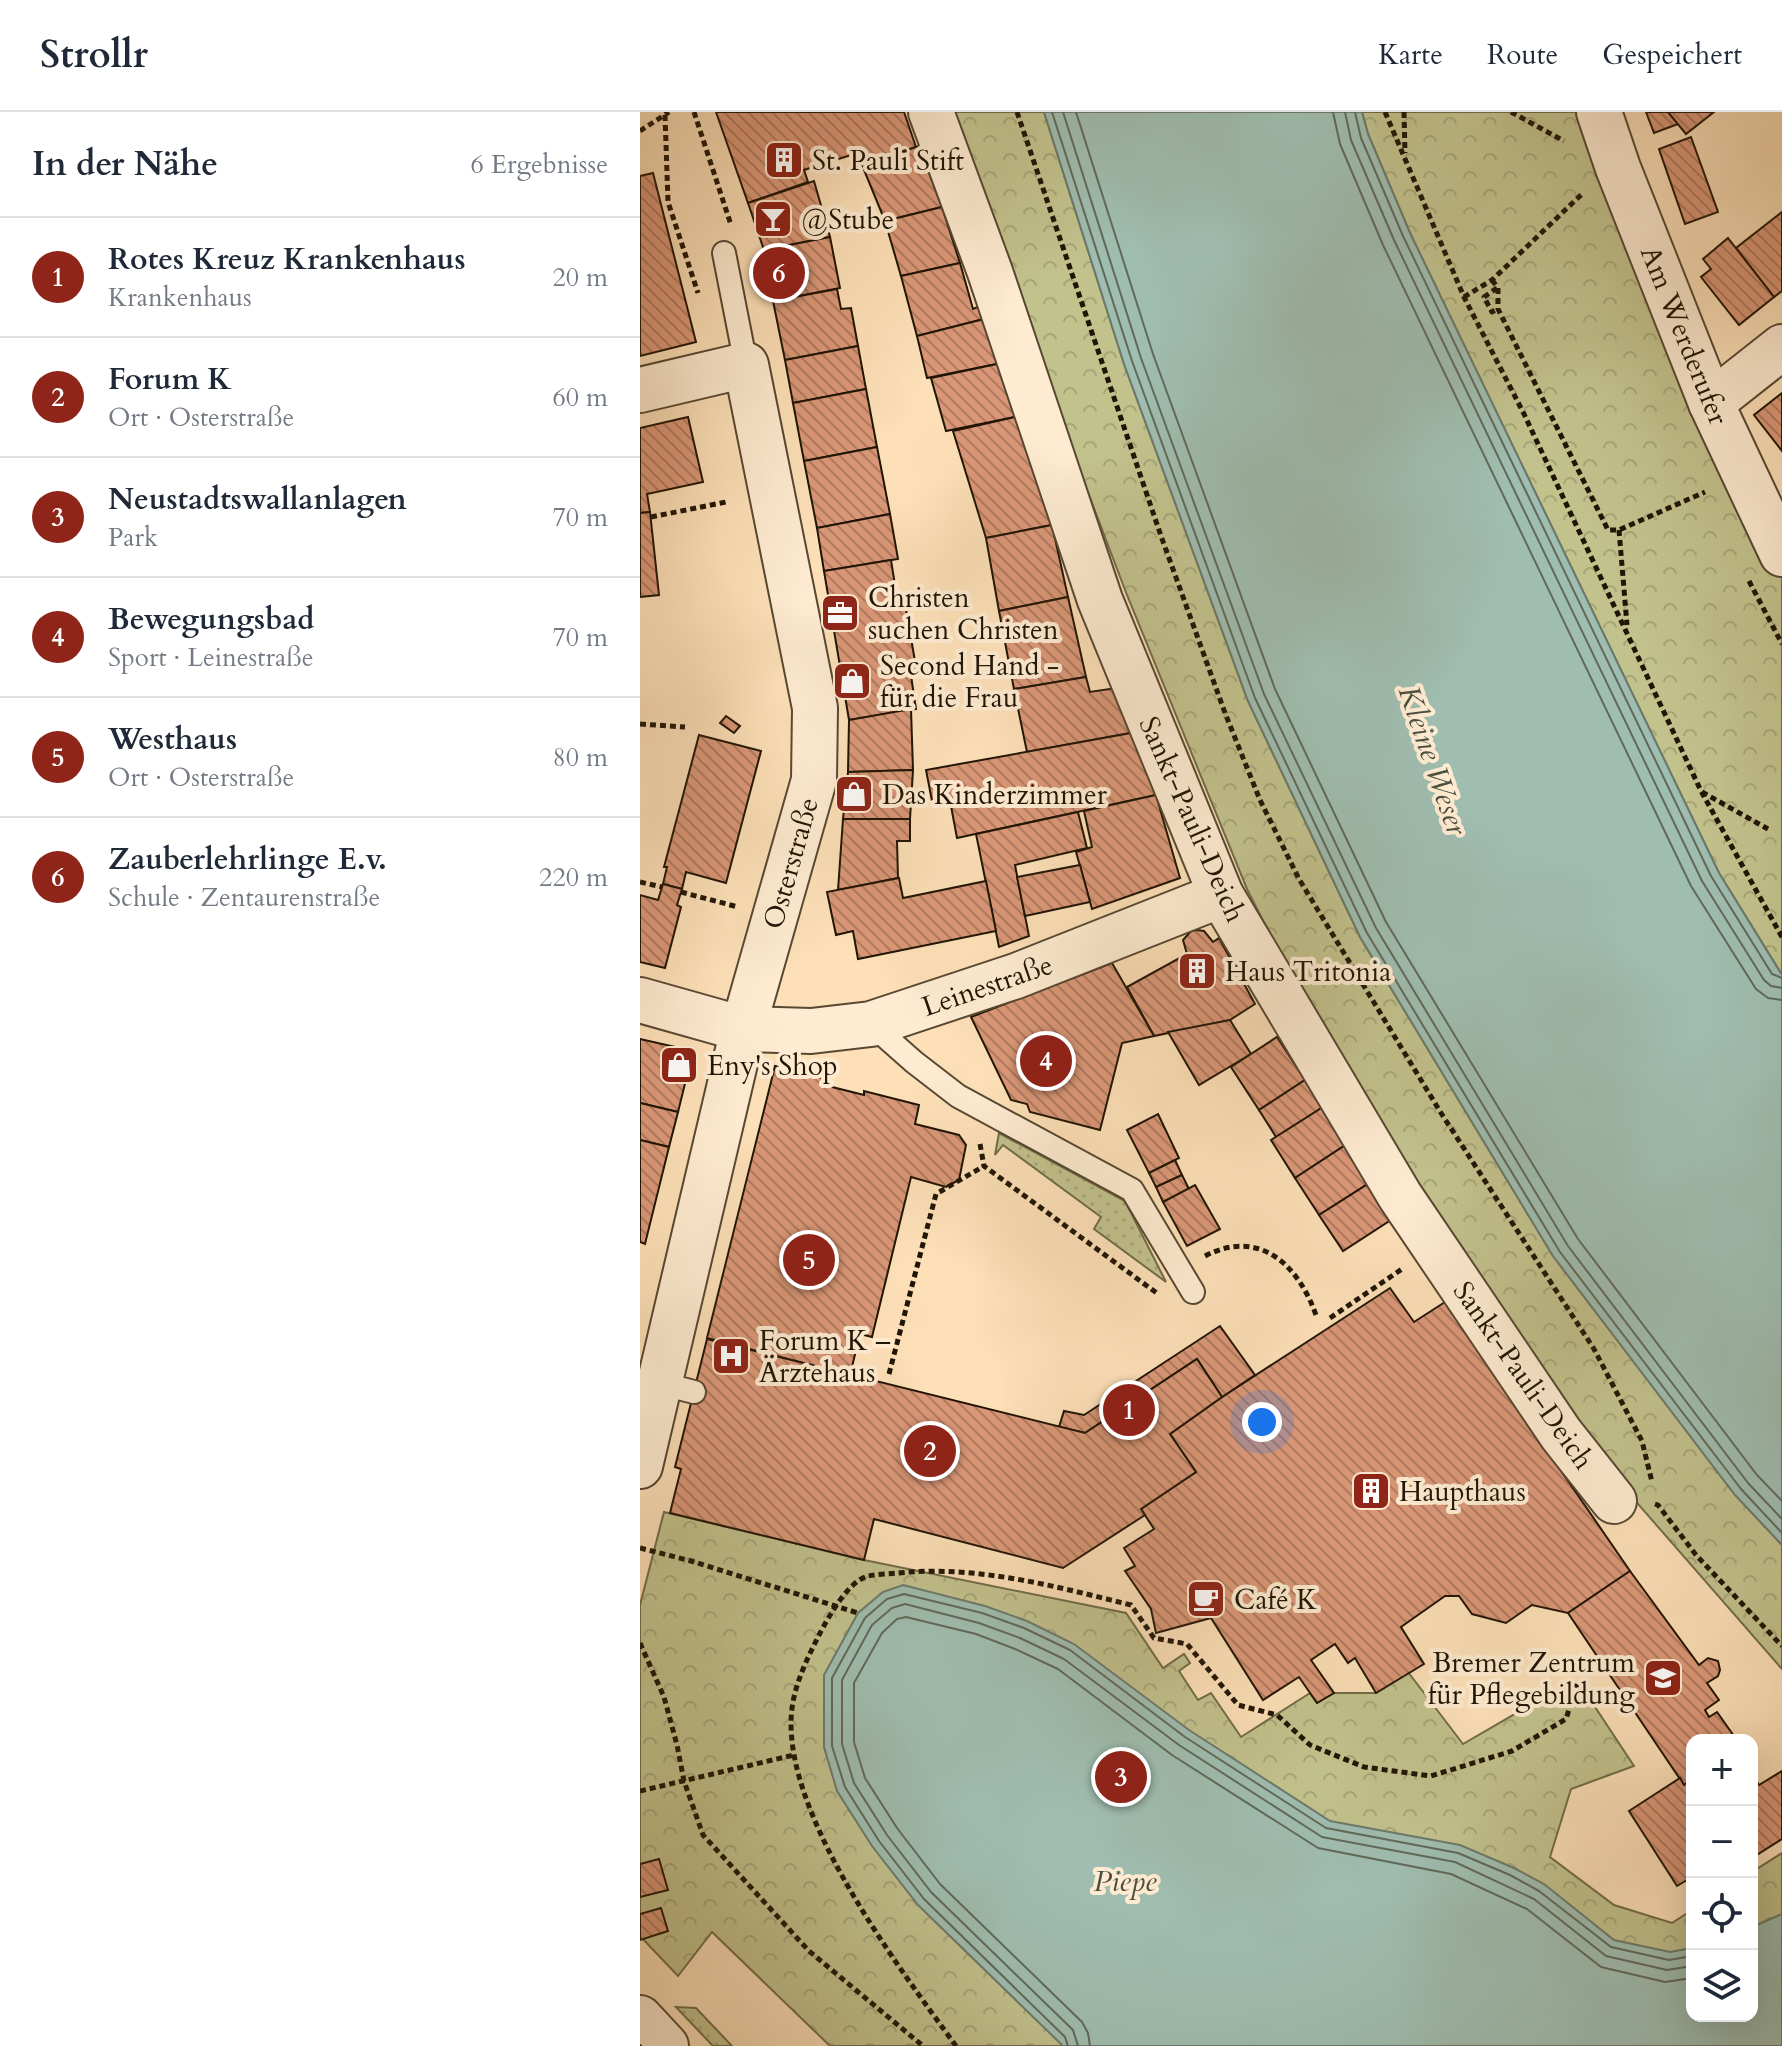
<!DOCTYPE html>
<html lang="de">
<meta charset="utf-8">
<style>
body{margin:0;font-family:Cardo,serif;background:#f6f6f7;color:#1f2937}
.controls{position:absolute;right:24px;bottom:24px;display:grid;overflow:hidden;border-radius:16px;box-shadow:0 8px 32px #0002}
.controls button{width:72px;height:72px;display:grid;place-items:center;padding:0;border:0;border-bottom:2px solid #e0e1e3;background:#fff;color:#1f2937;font:40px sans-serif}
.you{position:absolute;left:622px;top:1310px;width:28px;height:28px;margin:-20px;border:6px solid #fff;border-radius:50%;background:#1a73e8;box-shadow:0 0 0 12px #1a73e833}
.badge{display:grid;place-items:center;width:52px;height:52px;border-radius:50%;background:#8f2418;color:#fff;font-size:26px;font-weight:700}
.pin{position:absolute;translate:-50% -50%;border:4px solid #fff;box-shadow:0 2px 8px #0006}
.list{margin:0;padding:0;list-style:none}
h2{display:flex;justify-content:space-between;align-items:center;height:104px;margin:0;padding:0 32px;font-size:34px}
h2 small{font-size:26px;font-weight:400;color:#747a83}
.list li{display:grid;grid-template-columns:52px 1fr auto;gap:24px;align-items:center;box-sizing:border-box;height:120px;padding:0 32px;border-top:2px solid #e0e1e3}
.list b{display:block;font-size:30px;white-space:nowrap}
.list p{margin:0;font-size:26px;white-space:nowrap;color:#747a83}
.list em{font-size:26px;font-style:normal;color:#747a83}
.icon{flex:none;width:44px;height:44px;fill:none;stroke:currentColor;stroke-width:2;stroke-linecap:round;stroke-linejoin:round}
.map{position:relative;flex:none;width:1142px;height:1934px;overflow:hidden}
header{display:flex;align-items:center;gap:48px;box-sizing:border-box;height:112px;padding:0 40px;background:#fff;border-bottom:2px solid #e0e1e3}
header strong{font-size:38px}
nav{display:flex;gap:44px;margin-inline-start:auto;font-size:28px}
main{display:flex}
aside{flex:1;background:#fff}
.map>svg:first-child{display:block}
</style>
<header>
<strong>Strollr</strong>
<nav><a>Karte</a><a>Route</a><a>Gespeichert</a></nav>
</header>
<main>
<aside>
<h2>In der Nähe<small>6 Ergebnisse</small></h2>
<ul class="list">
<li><span class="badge">1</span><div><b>Rotes Kreuz Krankenhaus</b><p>Krankenhaus</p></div><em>20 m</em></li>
<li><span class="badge">2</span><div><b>Forum K</b><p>Ort · Osterstraße</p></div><em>60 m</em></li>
<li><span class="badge">3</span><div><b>Neustadtswallanlagen</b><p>Park</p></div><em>70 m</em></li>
<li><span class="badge">4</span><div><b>Bewegungsbad</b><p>Sport · Leinestraße</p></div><em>70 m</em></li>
<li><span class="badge">5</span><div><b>Westhaus</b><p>Ort · Osterstraße</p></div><em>80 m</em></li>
<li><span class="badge">6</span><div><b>Zauberlehrlinge E.v.</b><p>Schule · Zentaurenstraße</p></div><em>220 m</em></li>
</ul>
</aside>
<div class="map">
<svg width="1142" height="1934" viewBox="0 0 1142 1934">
<defs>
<pattern id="grass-dots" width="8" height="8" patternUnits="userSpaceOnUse" patternTransform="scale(2)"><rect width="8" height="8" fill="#c2c28d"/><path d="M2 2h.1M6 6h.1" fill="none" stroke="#a6a678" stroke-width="1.8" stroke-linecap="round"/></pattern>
<pattern id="park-crowns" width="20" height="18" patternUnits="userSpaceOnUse" patternTransform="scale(2)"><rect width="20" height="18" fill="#c2c28d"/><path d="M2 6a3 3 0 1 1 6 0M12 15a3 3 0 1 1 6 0" fill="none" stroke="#a6a678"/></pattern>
<pattern id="building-back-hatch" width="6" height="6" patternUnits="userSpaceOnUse" patternTransform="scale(2)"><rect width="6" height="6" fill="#da9777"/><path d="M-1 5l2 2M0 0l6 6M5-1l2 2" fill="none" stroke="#b07a60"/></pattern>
</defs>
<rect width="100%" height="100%" fill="#fde0b8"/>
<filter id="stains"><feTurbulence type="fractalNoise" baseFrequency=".0025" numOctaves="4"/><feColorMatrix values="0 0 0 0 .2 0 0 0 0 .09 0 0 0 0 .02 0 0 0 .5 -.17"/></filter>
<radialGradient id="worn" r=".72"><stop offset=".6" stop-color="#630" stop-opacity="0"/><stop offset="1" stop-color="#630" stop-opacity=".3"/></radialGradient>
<g fill="url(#grass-dots)" stroke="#716c49" stroke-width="2">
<path d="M359 1021 485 1089 526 1170 454 1117 461 1105 363 1033 355 1043Z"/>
<path d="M36 1895 56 1896 92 1934H73Z"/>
</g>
<g fill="url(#park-crowns)" stroke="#716c49" stroke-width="2">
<path d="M303 0H404L484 252 608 589 720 825 913 1144 1095 1382 1142 1433V1557L971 1361 779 1075 654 870 607 777 487 483Z"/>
<path d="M722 0H959L1142 442V863L1079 761 770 121 728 22Z"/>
<path d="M24 1400 224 1448 486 1501 523 1556 544 1542 550 1551 539 1559 558 1588 571 1581 601 1625 670 1581 677 1591 694 1581H736L768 1560 823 1632 911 1581 951 1589 994 1654 931 1677 910 1745 974 1793 1032 1811 1052 1798V1904H1112V1760L1142 1741V1934H190L72 1820 38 1864 0 1824V1493Z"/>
</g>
<g fill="#9fbdb0" stroke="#6c7a6c" stroke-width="2">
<path d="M404 0H722L728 22 770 121 1079 761 1142 863V1433L1095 1383 913 1144 720 825 608 589 484 252Z"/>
<path d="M263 1473 345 1494 387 1509 434 1532 549 1618 690 1709 820 1733 874 1756 904 1772 974 1828 1030 1840 1052 1836V1904H1112V1815L1142 1802V1934H423L278 1793 232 1734 197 1679 184 1635V1563L218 1501 243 1480Z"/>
</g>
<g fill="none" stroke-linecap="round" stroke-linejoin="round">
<g stroke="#60695a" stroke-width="2">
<path d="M412 0 492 249 615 586 727 821 920 1140 1101 1377 1142 1421"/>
<path d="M423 0 501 246 624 582 736 816 928 1134 1108 1371 1142 1407"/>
<path d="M436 0 513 242 635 577 746 810 938 1127 1117 1363 1142 1389"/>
<path d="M693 0 700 32 743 133 1051 774 1116 877 1128 886 1142 888"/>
<path d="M705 0 711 28 754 128 1062 769 1124 868 1131 874 1142 876"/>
<path d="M715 0 721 26 763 124 1071 764 1132 862 1142 866"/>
<path d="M428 1934 425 1925 284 1787 239 1729 205 1675 192 1634V1566L225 1506 247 1487 264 1482 342 1501 384 1516 430 1538 545 1625 686 1716 818 1741 870 1763 899 1779 971 1835 1029 1848 1052 1844"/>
<path d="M438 1934 433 1918 291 1780 247 1723 214 1671 202 1632V1568L232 1513 252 1496 265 1492 339 1511 380 1526 424 1547 539 1633 682 1725 815 1750 894 1787 966 1844 1027 1858 1052 1854"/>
<path d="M450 1934 448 1921 442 1910 300 1772 257 1716 225 1666 214 1630V1571L242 1521 257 1507 266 1505 336 1522 375 1537 418 1557 532 1643 678 1736 811 1762 887 1797 961 1855 1025 1870 1052 1866"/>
</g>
</g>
<g fill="url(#building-back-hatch)" stroke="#201505" stroke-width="2">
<path d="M76 0H264L276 35 216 55 211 43 164 58 168 70 108 91Z"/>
<path d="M1006 0H1028L1038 12 1014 21Z"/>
<path d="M1028 0H1074L1046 22Z"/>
<path d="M1051 25 1078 100 1045 112 1019 37Z"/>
<path d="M279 34 302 95 245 109 222 53Z"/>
<path d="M13 61 56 230 0 244V64Z"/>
<path d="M174 69 190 125 124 138 108 91Z"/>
<path d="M302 95 320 151 261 164 245 109Z"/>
<path d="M1142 100V179L1134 185 1096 136Z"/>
<path d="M190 125 200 176 133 189 124 138Z"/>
<path d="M1088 126 1134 185 1099 213 1061 165 1071 157 1063 147Z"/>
<path d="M320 151 333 197 340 194 344 207 277 224 261 164Z"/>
<path d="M197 177 201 197 211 196 218 234 145 248 133 189Z"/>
<path d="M344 207 357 252 287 266 277 224Z"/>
<path d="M218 234 226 277 153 291 145 248Z"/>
<path d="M357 252 375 305 306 319 291 266Z"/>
<path d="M226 277 237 335 164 349 153 291Z"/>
<path d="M1142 281V339L1114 303Z"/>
<path d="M48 305 63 370 7 382 10 400 0 401V316Z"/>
<path d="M375 305 412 413 346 426 313 319Z"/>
<path d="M237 335 250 402 177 416 164 349Z"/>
<path d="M10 400 19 483 0 485V401Z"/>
<path d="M250 402 258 447 184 459 177 416Z"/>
<path d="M412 413 428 485 359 499 346 426Z"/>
<path d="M251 448 258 492 265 491 276 555 270 557 276 597 209 608 184 459Z"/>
<path d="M428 485 446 565 374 577 359 499Z"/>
<path d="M446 565 450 580 476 576 491 621 387 640 374 577Z"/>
<path d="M271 597 273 658 208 660 209 608Z"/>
<path d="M86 604 100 614 94 621 80 611Z"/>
<path d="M491 621 516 683 317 726 311 694H293L286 658Z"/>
<path d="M59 623 121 639 86 771 46 760 42 777 23 772 27 755H24Z"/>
<path d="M273 658 270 707H203L208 660Z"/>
<path d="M516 683 540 766 452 797 436 740 452 735 444 699Z"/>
<path d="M438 700 447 736 375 753 389 824 359 835 336 722Z"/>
<path d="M203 707H270V729H257L258 766 198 778Z"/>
<path d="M440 753 450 790 385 804 377 765Z"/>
<path d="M259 766 263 786 346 769 356 819 218 847 213 819 196 823 187 780Z"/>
<path d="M23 772 42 777 37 793 41 795 25 856 0 850V783L18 788Z"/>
<path d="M557 818 564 819 573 830 579 826 615 892 590 908 514 924 487 875 547 842 543 828 551 819Z"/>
<path d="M472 851 514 924 482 931 460 1018 390 1000 387 992 371 988 331 905Z"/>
<path d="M590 908 611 942 559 973 528 920Z"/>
<path d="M637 925 665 968 619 998 591 955Z"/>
<path d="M0 927 53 939 38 1000 0 991Z"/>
<path d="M135 954 186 967 184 973 224 983V979L279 993 275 1012 319 1023 326 1033 319 1068 306 1075 271 1065 232 1225 220 1222 210 1263 67 1226Z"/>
<path d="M665 968 683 995 636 1025 619 998Z"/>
<path d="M0 991 38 1000 29 1035 0 1028Z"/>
<path d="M683 995 707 1032 655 1066 631 1028Z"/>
<path d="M518 1002 539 1046 509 1061 487 1018Z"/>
<path d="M0 1028 29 1035 5 1132 0 1130Z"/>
<path d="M707 1032 731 1070 679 1103 655 1066Z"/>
<path d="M535 1048 542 1063 516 1075 509 1061Z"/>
<path d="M542 1063 549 1077 523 1090 516 1075Z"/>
<path d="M731 1070 754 1106 703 1139 679 1103Z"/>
<path d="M555 1073 580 1117 547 1134 523 1090Z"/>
<path d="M750 1176 774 1210 805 1190 990 1459 928 1501 892 1493 866 1511 832 1502 819 1484H805L761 1515 784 1552 736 1581 715 1546 708 1551 695 1532 671 1548 694 1581 677 1591 659 1565 623 1588 571 1506 516 1521 511 1497 485 1459 495 1454 484 1436 514 1417 501 1397 556 1360 530 1322 582 1285Z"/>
<path d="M580 1214 615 1263 582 1285 557 1247 445 1321 419 1315 424 1299 444 1303Z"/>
<path d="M67 1227 445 1321 557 1247 582 1285 530 1322 556 1360 501 1397 505 1403 423 1456 234 1407 224 1448 30 1401 41 1357 35 1355Z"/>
<path d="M990 1459 1059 1553 1068 1546 1078 1549 1080 1558 1078 1564 1067 1571 1079 1588 1065 1598 1069 1605 1077 1600 1094 1624 1089 1628H1052V1667L1044 1673 928 1501Z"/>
<path d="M1142 1659V1727L1112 1746V1662L1119 1673Z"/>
<path d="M1040 1666 1044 1673 1052 1667V1765L1037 1774 989 1699Z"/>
<path d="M19 1747 28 1778 0 1785V1752Z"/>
<path d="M21 1796 28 1819 0 1828V1802Z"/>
</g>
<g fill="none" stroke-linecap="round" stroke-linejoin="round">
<g stroke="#574832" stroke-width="26">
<g id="service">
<path d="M84 141 106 253"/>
<path d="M231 912 274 950 318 984 492 1078 553 1180"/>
<path d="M19 1271 54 1280"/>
</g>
</g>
<g stroke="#574832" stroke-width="48">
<g id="minor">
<path d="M291 0 350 160 460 488 581 783 760 1084 921 1322 974 1389"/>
<path d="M959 0 978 56 1071 291 1142 442"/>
<path d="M0 278 106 253 175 596 174 668 103 917 0 1354"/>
<path d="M1071 291 1142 235"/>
<path d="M0 888 103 917 171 919 231 912 376 864 581 783"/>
</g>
</g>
<g stroke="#574832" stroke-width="48">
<path id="tertiary" d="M0 1906 26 1934"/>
</g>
<g stroke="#201505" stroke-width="5" stroke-dasharray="6 4" stroke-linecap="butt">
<path d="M54 0 91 113"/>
<path d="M377 0 521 424 585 601 620 688 659 767 801 1001 954 1237 1002 1329 1012 1370"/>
<path d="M745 0 824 185 884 302 1061 679 1142 825"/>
<path d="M764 0 765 41"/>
<path d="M871 0 924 29"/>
<path d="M25 3 28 90 58 181"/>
<path d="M0 19 29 0"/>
<path d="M852 168 858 176V197L968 418H979L1065 380"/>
<path d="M857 176 844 185 852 200 858 197"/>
<path d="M824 185 852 168 943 81"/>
<path d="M11 405 86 390"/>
<path d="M979 418 987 513"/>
<path d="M1109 469 1142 532"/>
<path d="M0 612 45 615"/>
<path d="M1062 680 1128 717"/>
<path d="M0 770 22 775"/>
<path d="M41 780 98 795"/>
<path d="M340 1032 344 1054 518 1182"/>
<path d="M565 1144C621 1115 660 1155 677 1206"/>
<path d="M690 1206 762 1157"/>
<path d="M249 1262 296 1082 344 1054"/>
<path d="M1015 1392 1018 1393 1056 1443 1142 1534"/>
<path d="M0 1436 51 1449 218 1501"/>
<path d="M0 1531 24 1585 37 1633 44 1669 63 1723 169 1839 283 1934"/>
<path d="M0 1679 154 1643"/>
<path d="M316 1934C258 1854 130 1687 154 1585 159 1563 169 1543 179 1523 188 1506 208 1469 228 1464 237 1462 248 1462 258 1461 337 1453 414 1474 491 1493L514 1526 547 1532 598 1593 637 1603 670 1633 724 1655 791 1664 872 1639 926 1607 937 1572"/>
</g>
<use href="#service" stroke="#feebd1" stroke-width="22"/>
<use href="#minor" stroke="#feebd1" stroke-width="44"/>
<use href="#tertiary" stroke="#feebd1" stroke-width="44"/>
<path stroke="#201505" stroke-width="2" d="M0 1933 1 1934"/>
</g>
<defs>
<g id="building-square" transform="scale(2)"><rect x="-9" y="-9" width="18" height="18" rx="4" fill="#8f2418" stroke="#feebd1"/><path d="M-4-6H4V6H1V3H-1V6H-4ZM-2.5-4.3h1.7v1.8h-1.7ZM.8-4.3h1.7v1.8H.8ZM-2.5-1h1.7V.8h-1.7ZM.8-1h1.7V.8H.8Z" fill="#fff"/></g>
<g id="bar-square" transform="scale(2)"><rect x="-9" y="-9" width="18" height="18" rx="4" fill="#8f2418" stroke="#feebd1"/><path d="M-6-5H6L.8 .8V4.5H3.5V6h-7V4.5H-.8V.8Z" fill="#fff"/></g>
<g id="office-square" transform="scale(2)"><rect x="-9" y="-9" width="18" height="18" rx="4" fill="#8f2418" stroke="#feebd1"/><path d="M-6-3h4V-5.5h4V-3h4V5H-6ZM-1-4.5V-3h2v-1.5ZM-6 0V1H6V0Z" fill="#fff"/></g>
<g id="shop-square" transform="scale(2)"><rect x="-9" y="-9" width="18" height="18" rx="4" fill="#8f2418" stroke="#feebd1"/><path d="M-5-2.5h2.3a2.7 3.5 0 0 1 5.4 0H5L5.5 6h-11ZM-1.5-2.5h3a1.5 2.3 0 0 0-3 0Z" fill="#fff"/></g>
<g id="hospital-square" transform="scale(2)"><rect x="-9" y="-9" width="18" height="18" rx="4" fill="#8f2418" stroke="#feebd1"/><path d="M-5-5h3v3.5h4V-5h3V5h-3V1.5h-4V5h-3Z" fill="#fff"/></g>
<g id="cafe-square" transform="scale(2)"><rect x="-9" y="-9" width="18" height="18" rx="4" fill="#8f2418" stroke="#feebd1"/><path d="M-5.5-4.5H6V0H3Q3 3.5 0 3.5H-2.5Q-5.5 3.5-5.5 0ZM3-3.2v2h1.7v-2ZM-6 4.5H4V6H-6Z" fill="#fff"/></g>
<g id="university-square" transform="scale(2)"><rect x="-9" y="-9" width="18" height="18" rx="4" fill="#8f2418" stroke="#feebd1"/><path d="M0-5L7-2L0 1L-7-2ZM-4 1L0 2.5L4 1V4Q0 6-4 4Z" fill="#fff"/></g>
</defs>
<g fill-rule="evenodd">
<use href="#building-square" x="144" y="48"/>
<use href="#bar-square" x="133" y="107"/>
<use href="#office-square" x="200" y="501"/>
<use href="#shop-square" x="212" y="569"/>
<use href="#shop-square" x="214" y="682"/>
<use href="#building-square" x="557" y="859"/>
<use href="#shop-square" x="39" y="953"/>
<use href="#hospital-square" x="91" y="1244"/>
<use href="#building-square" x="731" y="1379"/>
<use href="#cafe-square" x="566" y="1487"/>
<use href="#university-square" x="1023" y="1566"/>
</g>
<g text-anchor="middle" stroke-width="8" stroke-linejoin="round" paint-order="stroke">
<g font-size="28" fill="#201505" stroke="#feebd1" text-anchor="start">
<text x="172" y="58">St. Pauli Stift</text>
<text x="161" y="117">@Stube</text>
<text x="228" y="495">Christen<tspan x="228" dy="32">suchen Christen</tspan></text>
<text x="240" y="563">Second Hand -<tspan x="240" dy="32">für die Frau</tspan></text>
<text x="242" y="692">Das Kinderzimmer</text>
<text x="585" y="869">Haus Tritonia</text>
<text x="67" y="963">Eny's Shop</text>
<text x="119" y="1238">Forum K –<tspan x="119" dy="32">Ärztehaus</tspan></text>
<text x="759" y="1389">Haupthaus</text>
<text x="594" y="1497">Café K</text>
<text x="995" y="1560" text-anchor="end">Bremer Zentrum<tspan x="995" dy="32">für Pflegebildung</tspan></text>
</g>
<g font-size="28" fill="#201505" stroke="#feebd1">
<text transform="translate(1045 223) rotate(68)" y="10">Am Werderufer</text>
<text transform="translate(553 707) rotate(66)" y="10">Sankt-Pauli-Deich</text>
<text transform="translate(150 751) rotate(-74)" y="10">Osterstraße</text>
<text transform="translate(347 873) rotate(-19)" y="10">Leinestraße</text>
<text transform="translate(884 1263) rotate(55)" y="10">Sankt-Pauli-Deich</text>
</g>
<g font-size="30" font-style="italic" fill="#4c5041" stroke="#feebd1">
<text transform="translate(793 648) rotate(71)" y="10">Kleine Weser</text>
<text x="485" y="1779">Piepe</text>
</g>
</g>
<rect width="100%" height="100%" filter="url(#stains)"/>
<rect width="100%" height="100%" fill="url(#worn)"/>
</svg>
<div class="controls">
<button>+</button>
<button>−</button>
<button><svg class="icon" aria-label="locate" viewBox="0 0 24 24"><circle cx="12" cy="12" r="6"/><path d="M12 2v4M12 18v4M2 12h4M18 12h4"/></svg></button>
<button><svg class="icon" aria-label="layers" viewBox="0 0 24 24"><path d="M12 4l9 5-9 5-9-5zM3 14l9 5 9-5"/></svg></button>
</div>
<div class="you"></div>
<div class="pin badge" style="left:489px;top:1298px">1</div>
<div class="pin badge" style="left:290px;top:1339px">2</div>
<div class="pin badge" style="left:481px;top:1665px">3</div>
<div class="pin badge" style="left:406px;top:949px">4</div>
<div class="pin badge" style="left:169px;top:1148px">5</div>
<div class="pin badge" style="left:139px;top:161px">6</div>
</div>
</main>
